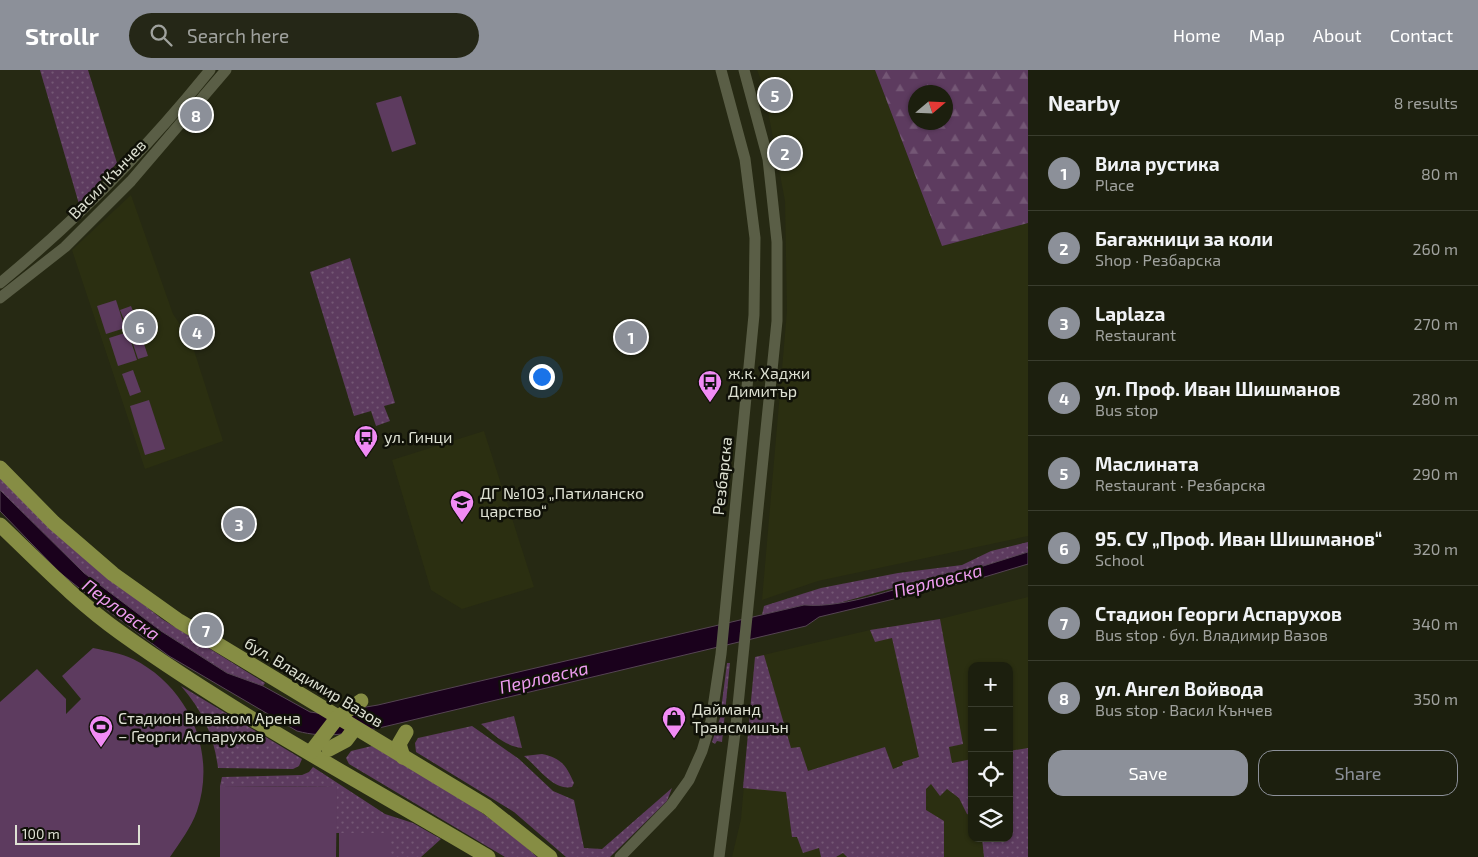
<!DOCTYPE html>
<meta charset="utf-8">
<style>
body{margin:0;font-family:"Exo 2",sans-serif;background:#252717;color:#f1f3f6}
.controls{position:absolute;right:15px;bottom:15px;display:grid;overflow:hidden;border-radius:10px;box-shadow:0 1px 4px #0004}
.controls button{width:45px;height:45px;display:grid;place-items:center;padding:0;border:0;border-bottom:1px solid #3a3d2e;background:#1c1f0e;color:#f1f3f6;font:25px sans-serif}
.compass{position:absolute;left:908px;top:15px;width:45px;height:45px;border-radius:50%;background:#1c1f0e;box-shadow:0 1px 4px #0004;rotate:71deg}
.scale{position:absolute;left:15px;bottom:12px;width:125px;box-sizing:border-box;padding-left:5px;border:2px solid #dee1d3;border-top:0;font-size:14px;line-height:18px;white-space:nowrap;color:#dee1d3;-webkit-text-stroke:4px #101108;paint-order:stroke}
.you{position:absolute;left:541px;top:306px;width:18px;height:18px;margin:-12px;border:4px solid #fff;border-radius:50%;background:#1a73e8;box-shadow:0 0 0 8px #1a73e833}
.badge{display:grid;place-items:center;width:32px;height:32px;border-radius:50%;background:#8c9099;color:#fff;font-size:16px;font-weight:700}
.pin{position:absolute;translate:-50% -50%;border:2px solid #fff;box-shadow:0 1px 5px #0006}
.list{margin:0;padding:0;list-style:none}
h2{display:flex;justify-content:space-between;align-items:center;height:65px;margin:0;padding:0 20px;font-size:21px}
h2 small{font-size:16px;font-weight:400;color:#a0a29e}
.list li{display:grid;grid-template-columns:32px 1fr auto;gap:15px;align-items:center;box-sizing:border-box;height:75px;padding:0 20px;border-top:1px solid #3a3d2e}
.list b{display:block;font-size:19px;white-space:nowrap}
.list p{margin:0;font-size:16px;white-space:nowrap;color:#a0a29e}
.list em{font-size:16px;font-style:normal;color:#a0a29e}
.actions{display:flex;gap:10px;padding:15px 20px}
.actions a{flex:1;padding:11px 0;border:1px solid #8c9099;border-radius:15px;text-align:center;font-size:18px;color:#8c9099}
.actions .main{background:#8c9099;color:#fff}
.icon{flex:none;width:28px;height:28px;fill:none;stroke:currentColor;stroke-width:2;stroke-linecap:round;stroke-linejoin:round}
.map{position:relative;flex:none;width:1028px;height:787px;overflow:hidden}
header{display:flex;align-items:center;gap:30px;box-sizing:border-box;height:70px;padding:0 25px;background:#8c9099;color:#fff}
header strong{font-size:24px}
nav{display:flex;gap:28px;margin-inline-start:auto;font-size:18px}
.search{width:350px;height:45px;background:#252717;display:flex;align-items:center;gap:12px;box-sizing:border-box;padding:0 18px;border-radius:28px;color:#a0a29e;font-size:19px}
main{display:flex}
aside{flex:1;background:#1c1f0e}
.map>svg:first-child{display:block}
</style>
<header>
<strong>Strollr</strong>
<div class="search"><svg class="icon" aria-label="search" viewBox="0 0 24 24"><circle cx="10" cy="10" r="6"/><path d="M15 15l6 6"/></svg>Search here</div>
<nav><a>Home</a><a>Map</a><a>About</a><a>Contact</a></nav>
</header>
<main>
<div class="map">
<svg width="1028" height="787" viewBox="0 0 1028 787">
<defs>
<pattern id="grass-dots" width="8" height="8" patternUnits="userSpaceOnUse" patternTransform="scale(1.25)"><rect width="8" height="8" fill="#5d3b5f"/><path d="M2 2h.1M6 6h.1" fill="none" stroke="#745775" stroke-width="1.8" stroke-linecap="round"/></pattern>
<pattern id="forest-firs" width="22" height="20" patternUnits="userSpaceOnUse" patternTransform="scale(1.25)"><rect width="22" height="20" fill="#5d3b5f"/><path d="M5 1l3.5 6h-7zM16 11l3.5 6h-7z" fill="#745775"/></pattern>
</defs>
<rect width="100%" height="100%" fill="#262913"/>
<g fill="#2b2f11" fill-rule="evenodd">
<path d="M757 0H875L942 176 1028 153V466L818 511 762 530 787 241 785 131 763 15Z"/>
<path d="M131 125 173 244 191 271 223 371 145 399 72 180Z"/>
<path d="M484 361 534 517 462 539 431 520 392 390Z"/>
<path d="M1028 527V787H732L741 749 755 587 870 560 940 549ZM972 596H1009V768H972Z"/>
</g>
<g fill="url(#grass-dots)">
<path d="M40 0H88L117 93 79 134Z"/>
<path d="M350 188 395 333 384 336 390 351 376 356 371 341 354 346 310 202Z"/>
<path d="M0 408 95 496 162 549 265 613 263 616 227 603 161 561 84 503 0 420Z"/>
<path d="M1028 472V482L964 502 947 503 839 533 819 537 804 535 762 545 764 536 821 518 898 503 962 495 991 481Z"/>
<path d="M940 549 963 674 949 677 952 693 972 689V746L967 744 959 728 947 719 940 726 931 714 926 719V740L944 751V787H847L843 783 836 787H821L819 778 803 783 797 767H792L786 722 743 718 755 587 764 585 791 678 800 677 808 701 885 677 893 699 903 695 902 692 919 687 892 568 875 572 870 560Z"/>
<path d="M727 593H730L722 672 717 671 715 674 712 672 720 648Z"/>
<path d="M181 616 302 689 299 696 293 699 218 698C214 665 202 640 181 616Z"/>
<path d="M514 646 522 678C505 676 494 665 481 654Z"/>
<path d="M472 656 519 689 553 721 574 730 584 778 602 779 672 718 667 731 610 787H566L514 742 416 682 415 673 418 668Z"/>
<path d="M372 676C429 710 489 741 537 787H505L349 694 346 688 351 681Z"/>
<path d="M1028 678V787H984L982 768H1009V681Z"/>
<path d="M542 684C561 688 566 695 574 713L572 717C553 721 538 697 524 686Z"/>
<path d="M313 697 385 744 413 753 441 769 421 787H391V763H336V717L220 716 222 707 302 705 309 702Z"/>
</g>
<path fill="url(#forest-firs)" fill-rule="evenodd" d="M875 0H1028V153L942 176ZM916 22H946V52H916Z"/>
<g fill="#5d3b5f">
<path d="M401 26 416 74 392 82 376 33Z"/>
<path d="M116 230 125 258 106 264 97 236Z"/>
<path d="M131 236 139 256 128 260 120 240Z"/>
<path d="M128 262 137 290 118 296 109 268Z"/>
<path d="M141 265 148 286 138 289 131 268Z"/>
<path d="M133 300 141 322 130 326 122 304Z"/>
<path d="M149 330 165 379 145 385 130 336Z"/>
<path d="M93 578C107 581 121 583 133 589 189 617 217 682 197 741 191 758 180 772 170 787H0V632L37 599 66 629V644L81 629 62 606Z"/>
<path d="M220 716 337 717 336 787H220Z"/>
<rect x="339" y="763" width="52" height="24"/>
</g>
<path fill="#1a011c" stroke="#554453" d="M0 420 84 503 161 561 227 603 263 616 310 642 324 644 378 635 804 535C845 539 907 515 947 503L964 502 1028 482V494L981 508 819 547 806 556 379 658C350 663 326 669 297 661L169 586 103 537 59 502 0 441Z"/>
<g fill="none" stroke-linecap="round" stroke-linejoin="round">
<g stroke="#5a5e46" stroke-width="11">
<path d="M0 213C78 149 147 78 210 0"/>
<path d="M0 228 65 177 131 111 226 0"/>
<path d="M620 787 671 735 689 710 702 681 711 651 721 584 754 245 755 168 745 89 721 0"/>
<path d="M719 787 736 655 777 251V172L768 89 744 0"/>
</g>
<g stroke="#868d44" stroke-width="15">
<path d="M0 398 54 453 113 504 179 551 487 737 550 787"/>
<path d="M0 455C39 492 77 532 121 563 237 646 365 714 488 787"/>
<path d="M329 679 346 670 355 658"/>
<path d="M311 682 337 648 361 631"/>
<path d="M403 687 399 674 406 662"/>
</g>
</g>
<defs>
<g id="bus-pin" transform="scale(1.25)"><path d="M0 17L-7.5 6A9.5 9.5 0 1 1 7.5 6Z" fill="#f18bf5" stroke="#101108"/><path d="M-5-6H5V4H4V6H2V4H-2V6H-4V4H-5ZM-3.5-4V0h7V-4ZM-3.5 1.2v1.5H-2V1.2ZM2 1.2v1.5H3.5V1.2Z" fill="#111"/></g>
<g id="school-pin" transform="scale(1.25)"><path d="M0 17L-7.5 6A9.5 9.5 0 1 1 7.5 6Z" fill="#f18bf5" stroke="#101108"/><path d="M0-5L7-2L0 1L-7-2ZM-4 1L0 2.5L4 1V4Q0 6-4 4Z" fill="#111"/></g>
<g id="shop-pin" transform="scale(1.25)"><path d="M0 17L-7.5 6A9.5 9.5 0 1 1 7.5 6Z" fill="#f18bf5" stroke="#101108"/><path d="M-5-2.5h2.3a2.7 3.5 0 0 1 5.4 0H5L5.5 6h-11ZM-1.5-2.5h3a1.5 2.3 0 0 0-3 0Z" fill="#111"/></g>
<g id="stadium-pin" transform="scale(1.25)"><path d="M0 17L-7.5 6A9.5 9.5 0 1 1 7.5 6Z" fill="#f18bf5" stroke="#101108"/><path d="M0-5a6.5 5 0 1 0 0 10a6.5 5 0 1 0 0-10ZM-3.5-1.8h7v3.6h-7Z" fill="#111"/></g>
</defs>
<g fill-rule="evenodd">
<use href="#bus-pin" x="710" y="312"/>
<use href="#bus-pin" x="366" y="367"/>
<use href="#school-pin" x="462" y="432"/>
<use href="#shop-pin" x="674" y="648"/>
<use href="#stadium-pin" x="101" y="657"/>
</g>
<g text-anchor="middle" stroke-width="5" stroke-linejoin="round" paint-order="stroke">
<g font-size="16" fill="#dee1d3" stroke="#101108">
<text transform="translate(107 109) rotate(-46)" y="6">Васил Кънчев</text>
<text transform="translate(722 406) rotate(-84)" y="6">Резбарска</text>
<text transform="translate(314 612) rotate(31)" y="6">бул. Владимир Вазов</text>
</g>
<g font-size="16" fill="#dee1d3" stroke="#101108" text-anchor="start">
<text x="728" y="309">ж.к. Хаджи<tspan x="728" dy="18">Димитър</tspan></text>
<text x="384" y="373">ул. Гинци</text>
<text x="480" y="429">ДГ №103 „Патиланско<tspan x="480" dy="18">царство“</tspan></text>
<text x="692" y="645">Дайманд<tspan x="692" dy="18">Трансмишън</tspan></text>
<text x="118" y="654">Стадион Виваком Арена<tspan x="118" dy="18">– Георги Аспарухов</tspan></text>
</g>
<g font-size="18" font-style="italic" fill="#ee9cf0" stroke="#101108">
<text transform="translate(938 511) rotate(-14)" y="6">Перловска</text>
<text transform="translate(121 540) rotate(36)" y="6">Перловска</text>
<text transform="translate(544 608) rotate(-13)" y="6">Перловска</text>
</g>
</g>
</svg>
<div class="controls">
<button>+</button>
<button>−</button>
<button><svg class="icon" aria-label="locate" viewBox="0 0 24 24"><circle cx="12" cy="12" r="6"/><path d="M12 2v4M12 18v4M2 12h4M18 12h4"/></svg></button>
<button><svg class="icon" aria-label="layers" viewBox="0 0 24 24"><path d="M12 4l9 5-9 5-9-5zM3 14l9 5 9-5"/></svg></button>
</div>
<svg class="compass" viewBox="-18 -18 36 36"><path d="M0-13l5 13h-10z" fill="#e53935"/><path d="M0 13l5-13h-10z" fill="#a0a29e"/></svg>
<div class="scale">100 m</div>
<div class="you"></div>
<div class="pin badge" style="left:631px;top:267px">1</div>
<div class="pin badge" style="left:785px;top:83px">2</div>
<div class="pin badge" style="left:239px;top:454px">3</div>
<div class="pin badge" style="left:197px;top:262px">4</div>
<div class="pin badge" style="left:775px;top:25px">5</div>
<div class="pin badge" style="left:140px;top:257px">6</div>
<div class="pin badge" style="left:206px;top:560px">7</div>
<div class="pin badge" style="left:196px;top:45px">8</div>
</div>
<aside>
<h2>Nearby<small>8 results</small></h2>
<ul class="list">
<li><span class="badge">1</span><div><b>Вила рустика</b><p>Place</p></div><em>80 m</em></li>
<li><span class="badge">2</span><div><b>Багажници за коли</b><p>Shop · Резбарска</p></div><em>260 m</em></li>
<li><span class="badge">3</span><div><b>Laplaza</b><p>Restaurant</p></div><em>270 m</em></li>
<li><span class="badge">4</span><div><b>ул. Проф. Иван Шишманов</b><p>Bus stop</p></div><em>280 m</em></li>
<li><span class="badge">5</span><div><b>Маслината</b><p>Restaurant · Резбарска</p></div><em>290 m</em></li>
<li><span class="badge">6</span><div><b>95. СУ „Проф. Иван Шишманов“</b><p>School</p></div><em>320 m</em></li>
<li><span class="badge">7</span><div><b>Стадион Георги Аспарухов</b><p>Bus stop · бул. Владимир Вазов</p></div><em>340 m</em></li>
<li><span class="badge">8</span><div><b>ул. Ангел Войвода</b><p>Bus stop · Васил Кънчев</p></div><em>350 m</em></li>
</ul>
<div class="actions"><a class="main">Save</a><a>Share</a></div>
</aside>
</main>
